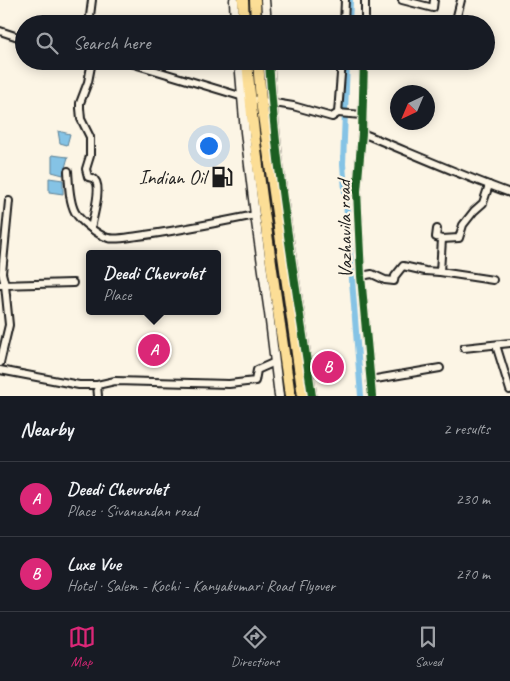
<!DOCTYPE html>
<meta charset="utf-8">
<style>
body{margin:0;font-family:Caveat,sans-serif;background:#20242c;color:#f1f3f6}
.compass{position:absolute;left:390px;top:85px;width:45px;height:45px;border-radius:50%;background:#171b24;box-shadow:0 2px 12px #0003;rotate:224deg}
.you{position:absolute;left:208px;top:145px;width:18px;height:18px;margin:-12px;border:4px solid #fff;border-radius:50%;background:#1a73e8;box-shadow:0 0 0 8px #1a73e833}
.badge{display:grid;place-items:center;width:32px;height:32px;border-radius:50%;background:#db2777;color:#fff;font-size:16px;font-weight:700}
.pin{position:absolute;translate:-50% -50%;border:2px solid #fff;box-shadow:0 1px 5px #0006}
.popup{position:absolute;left:86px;top:250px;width:135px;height:65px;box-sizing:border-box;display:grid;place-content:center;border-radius:5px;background:#171b24;filter:drop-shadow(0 1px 4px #0005);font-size:16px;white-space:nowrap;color:#9ea1a6}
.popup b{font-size:19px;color:#f1f3f6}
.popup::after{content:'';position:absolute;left:50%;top:100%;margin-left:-10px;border:10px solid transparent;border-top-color:#171b24}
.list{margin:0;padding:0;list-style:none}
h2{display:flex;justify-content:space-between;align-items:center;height:65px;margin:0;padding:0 20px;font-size:21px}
h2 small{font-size:16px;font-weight:400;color:#9ea1a6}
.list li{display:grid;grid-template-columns:32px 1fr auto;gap:15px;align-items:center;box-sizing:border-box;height:75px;padding:0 20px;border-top:1px solid #363941}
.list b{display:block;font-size:19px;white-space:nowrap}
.list p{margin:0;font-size:16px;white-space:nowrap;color:#9ea1a6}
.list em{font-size:16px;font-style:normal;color:#9ea1a6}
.icon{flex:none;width:28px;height:28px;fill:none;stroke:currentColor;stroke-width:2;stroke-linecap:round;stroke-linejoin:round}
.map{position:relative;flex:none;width:510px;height:396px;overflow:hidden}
.search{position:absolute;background:#171b24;box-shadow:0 2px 12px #0003;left:15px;right:15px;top:15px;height:55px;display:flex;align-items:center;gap:12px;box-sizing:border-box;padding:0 18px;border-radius:28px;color:#9ea1a6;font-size:19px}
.sheet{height:215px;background:#171b24}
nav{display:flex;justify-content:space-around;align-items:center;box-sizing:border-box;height:70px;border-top:1px solid #363941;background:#171b24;font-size:14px;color:#9ea1a6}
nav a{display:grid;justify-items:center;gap:2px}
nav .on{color:#db2777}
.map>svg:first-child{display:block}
</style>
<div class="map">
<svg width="510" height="396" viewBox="0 0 510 396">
<rect width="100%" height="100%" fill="#fcf5e5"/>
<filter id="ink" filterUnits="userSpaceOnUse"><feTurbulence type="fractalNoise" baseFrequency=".02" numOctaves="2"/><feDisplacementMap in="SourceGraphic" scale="10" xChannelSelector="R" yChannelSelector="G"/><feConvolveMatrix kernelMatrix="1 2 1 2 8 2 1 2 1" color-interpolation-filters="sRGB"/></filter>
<g filter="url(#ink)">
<path fill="#d4e599" stroke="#78805a" d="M149 18 177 20 176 24H148Z"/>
<g fill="#85c3e5" stroke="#5b8095">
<path d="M58 131 70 134 67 145 60 143Z"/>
<path d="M52 155 68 157 63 175 52 172Z"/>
<path d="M49 178 63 180V194L49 192Z"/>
</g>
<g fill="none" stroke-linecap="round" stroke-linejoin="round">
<g stroke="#85c3e5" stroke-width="6">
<path d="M349 24 350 0"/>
<path d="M347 61 343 164 361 396"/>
</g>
<g stroke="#1c1c1c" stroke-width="10">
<g id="minor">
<path d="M402 0 433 8 434 0"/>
<path d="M89 24 92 0"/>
<path d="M344 24 345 0"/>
<path d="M365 24V0"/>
<path d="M455 24 461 0"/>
<path d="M0 31 24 39"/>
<path d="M124 61 250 99 293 106 332 117 338 113 342 61"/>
<path d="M364 61 362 133 357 191 361 276 372 396"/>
<path d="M338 113 362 115"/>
<path d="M362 133C411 153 460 175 510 193"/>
<path d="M68 171C69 184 69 201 75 212 80 221 98 235 108 238 117 240 129 237 138 236 177 231 216 223 255 215"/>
<path d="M91 228C93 218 102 187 95 180 94 178 91 178 88 177L86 169 90 156V137L81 119 80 108V103L88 82 92 61"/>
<path d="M442 239 459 238 463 225 474 211 483 203 489 185"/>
<path d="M440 272 493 280"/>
<path d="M361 276 372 274 385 280 394 281 395 276 403 266 425 271 440 272 442 239 436 237 437 229"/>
<path d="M0 285 73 283"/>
<path d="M496 345 510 390"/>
<path d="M464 348 510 343"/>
<path d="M0 363 9 325 5 285 2 273 9 201"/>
<path d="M0 370 79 385H97L115 381 229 384 255 381 257 370 275 362"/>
<path d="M370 380 440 368"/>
<path d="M97 385 98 396"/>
</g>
</g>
<g stroke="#1c1c1c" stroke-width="11">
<g id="tertiary">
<path d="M234 0 235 24"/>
<path d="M265 0 267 24"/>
<path d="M239 61 245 132 255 215 269 313 279 396"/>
<path d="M269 61C276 174 296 285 312 396"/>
</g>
</g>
<g stroke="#1c1c1c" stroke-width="14">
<g id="trunk">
<path d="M243 0 244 24"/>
<path d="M255 0 256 24"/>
<path d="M247 61C256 173 275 285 290 396"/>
<path d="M258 61 261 101 303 396"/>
</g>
</g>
<use href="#minor" stroke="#fcf5e5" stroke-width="6"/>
<use href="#tertiary" stroke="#fcf5e5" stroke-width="8"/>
<use href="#trunk" stroke="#fcde96" stroke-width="10"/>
<g stroke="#fcf5e5" stroke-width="11">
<g id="cycleway">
<path d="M269 61C276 174 296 285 312 396"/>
<path d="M364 61 362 133 357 191 361 276 372 396"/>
</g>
</g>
<use href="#cycleway" stroke="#1b5e20" stroke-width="8"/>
</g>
</g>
<defs>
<g id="fuel-bare" transform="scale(1.725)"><path d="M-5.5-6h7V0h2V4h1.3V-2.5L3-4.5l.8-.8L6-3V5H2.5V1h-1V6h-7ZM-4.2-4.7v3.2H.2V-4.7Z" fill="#1c1c1c" stroke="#fcf5e5" stroke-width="2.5" paint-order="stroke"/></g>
</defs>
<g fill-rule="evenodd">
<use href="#fuel-bare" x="222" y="177"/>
</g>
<g text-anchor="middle" stroke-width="4.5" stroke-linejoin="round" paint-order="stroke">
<g font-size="20" fill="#1c1c1c" stroke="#fcf5e5" text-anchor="end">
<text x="206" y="184">Indian Oil</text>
</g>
<g font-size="20" fill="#1c1c1c" stroke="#fcf5e5">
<text transform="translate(344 229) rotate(-91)" y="7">Vazhavila road</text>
</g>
</g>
</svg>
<svg class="compass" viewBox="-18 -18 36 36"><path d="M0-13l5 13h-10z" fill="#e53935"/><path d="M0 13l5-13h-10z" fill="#9ea1a6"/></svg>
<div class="you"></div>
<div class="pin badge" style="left:154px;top:350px">A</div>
<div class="popup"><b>Deedi Chevrolet</b>Place</div>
<div class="pin badge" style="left:328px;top:367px">B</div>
<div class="search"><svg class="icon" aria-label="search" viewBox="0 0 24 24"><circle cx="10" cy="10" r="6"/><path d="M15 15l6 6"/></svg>Search here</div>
</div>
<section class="sheet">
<h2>Nearby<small>2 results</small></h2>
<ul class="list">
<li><span class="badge">A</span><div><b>Deedi Chevrolet</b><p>Place · Sivanandan road</p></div><em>230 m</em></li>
<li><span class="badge">B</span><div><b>Luxe Vue</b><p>Hotel · Salem - Kochi - Kanyakumari Road Flyover</p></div><em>270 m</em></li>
</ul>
</section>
<nav>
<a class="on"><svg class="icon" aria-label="map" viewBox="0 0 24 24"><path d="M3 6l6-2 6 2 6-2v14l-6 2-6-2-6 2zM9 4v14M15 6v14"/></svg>Map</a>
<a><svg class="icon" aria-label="directions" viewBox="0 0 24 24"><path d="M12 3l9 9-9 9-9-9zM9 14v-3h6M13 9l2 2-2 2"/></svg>Directions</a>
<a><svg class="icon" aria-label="saved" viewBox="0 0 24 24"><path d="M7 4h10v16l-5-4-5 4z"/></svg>Saved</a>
</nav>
